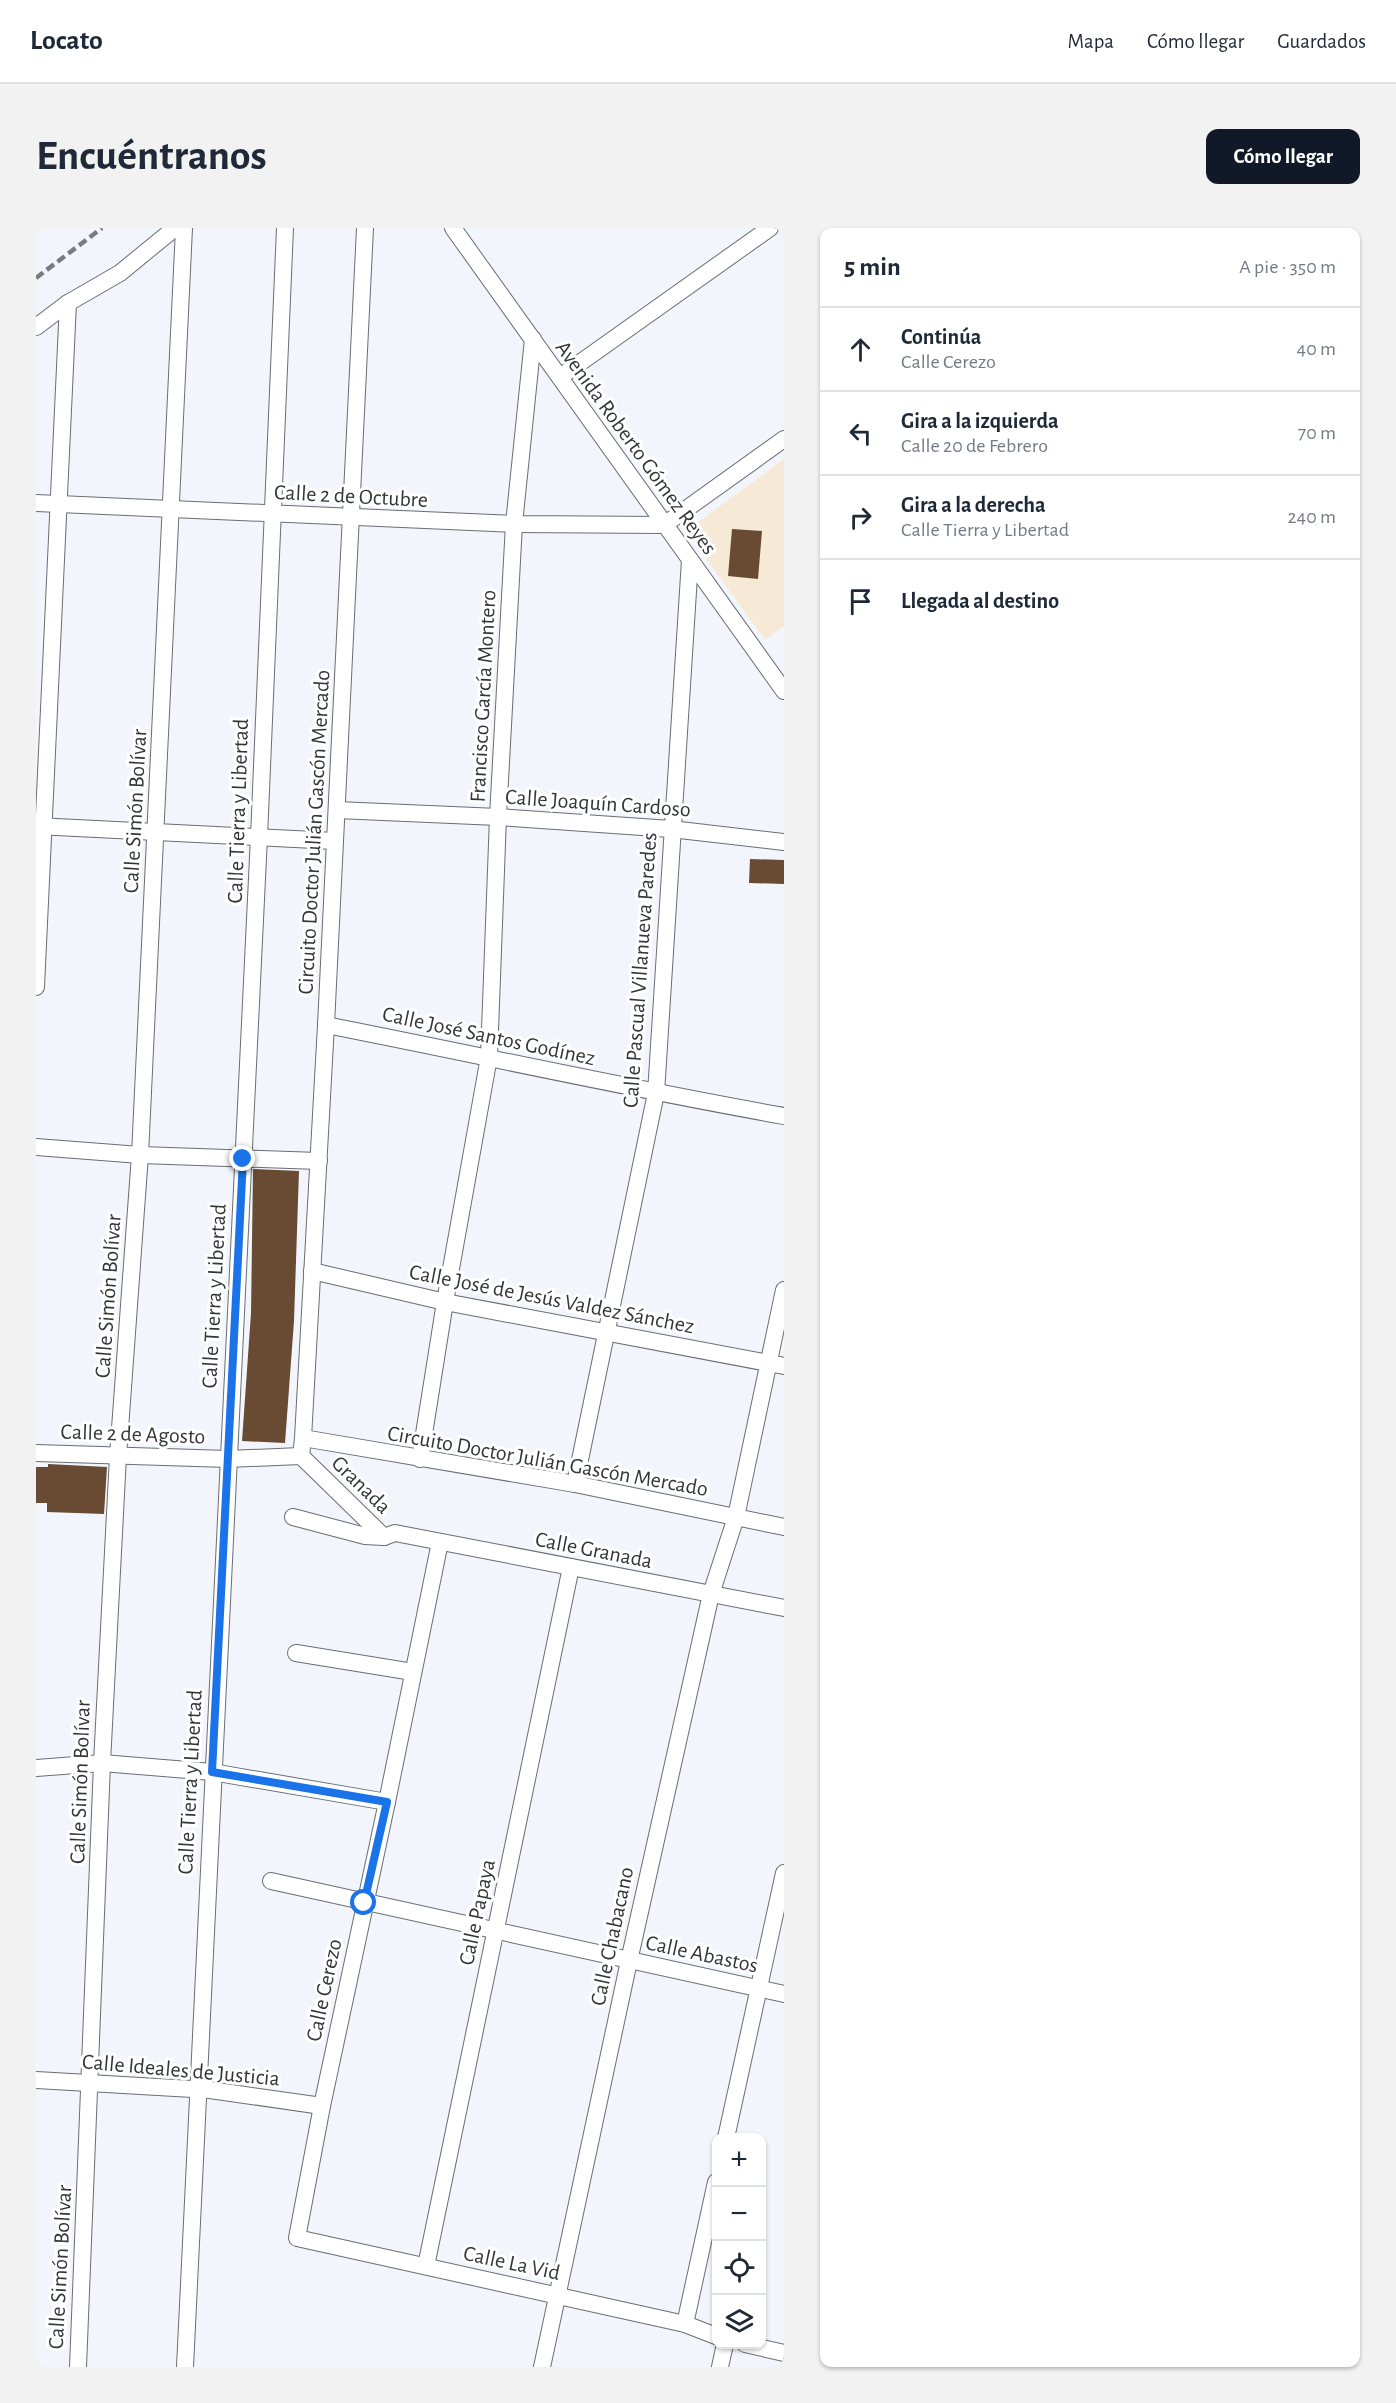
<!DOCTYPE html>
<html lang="es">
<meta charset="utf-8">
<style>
body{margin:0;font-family:"Alegreya Sans",sans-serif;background:#f2f2f3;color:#1f2937}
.controls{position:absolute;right:18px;bottom:18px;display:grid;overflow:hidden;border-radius:12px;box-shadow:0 2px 4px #0004}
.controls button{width:54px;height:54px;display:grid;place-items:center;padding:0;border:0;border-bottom:2px solid #e0e1e3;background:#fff;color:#1f2937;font:30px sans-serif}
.stop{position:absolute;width:18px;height:18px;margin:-14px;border:4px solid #1a73e8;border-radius:50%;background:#fff}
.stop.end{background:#1a73e8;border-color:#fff;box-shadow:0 2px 6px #0008}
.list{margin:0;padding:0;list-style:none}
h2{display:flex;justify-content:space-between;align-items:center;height:78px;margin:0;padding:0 24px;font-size:26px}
h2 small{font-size:20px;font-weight:400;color:#747a83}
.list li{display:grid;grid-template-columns:39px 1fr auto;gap:18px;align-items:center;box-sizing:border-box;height:84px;padding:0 24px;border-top:2px solid #e0e1e3}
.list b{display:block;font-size:22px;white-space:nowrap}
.list p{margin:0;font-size:20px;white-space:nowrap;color:#747a83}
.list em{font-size:20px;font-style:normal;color:#747a83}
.icon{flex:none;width:33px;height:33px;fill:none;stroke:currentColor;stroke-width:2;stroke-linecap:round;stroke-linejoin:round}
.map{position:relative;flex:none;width:748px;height:2139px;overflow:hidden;border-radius:12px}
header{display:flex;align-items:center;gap:36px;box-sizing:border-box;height:84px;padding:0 30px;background:#fff;border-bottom:2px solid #e0e1e3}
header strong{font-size:28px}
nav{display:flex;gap:33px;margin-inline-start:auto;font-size:21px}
.intro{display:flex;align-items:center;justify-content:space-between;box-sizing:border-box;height:144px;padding:0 36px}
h1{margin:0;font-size:42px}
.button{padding:15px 27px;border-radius:12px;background:#111827;color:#fff;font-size:21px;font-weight:700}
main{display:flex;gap:36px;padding:0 36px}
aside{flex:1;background:#fff;border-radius:12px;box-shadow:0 2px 4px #0004}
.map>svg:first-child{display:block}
</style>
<header>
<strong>Locato</strong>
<nav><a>Mapa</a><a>Cómo llegar</a><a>Guardados</a></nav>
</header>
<div class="intro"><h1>Encuéntranos</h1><a class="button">Cómo llegar</a></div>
<main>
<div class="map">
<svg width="748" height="2139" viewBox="0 0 748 2139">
<rect width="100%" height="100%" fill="#f2f6fc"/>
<path fill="#f6ead6" d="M748 231V398L729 412 650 303Z"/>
<g fill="#694b34">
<path d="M696 301 726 303 722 351 692 348Z"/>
<path d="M714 631 748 632V656L713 655Z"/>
<path d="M217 941 263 943 258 1093 249 1215 206 1213 215 1085Z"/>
<path d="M12 1236 71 1239 68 1286 11 1284V1275H0V1239H12Z"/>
</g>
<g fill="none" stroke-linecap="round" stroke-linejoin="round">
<g stroke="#696d72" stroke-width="18">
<g id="street">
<path d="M417 0 748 463"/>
<path d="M0 99 32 75 84 45 139 0"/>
<path d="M524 149 734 0"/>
<path d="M0 275 478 296 628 297 748 211"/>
<path d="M301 582 462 589 635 601 748 614"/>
<path d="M0 598 299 613"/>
<path d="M0 759 32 75"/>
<path d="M290 797C443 827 595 861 748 888"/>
<path d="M0 919 104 927 283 933"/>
<path d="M276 1043 409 1074 748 1138"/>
<path d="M267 1210 539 1256 748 1299"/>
<path d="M0 1225 192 1231 265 1228"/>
<path d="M265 1228 267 1210 290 797 329 0"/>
<path d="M265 1228 348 1309 359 1305 748 1380"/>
<path d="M384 1231 409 1074 453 829 462 589 478 296 497 111"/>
<path d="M539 1256 620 865 654 332"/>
<path d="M257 1289 329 1308 348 1309"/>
<path d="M404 1314 351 1574 286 1878 261 2010 649 2096 680 2108"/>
<path d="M260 1425 377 1444"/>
<path d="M0 1540 66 1535 176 1544 351 1574"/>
<path d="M235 1653 748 1766"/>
<path d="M0 1852 174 1862 286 1878"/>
<path d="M690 1910 748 1645"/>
<path d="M390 2038 535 1339"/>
<path d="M649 2096 680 1954"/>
<path d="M709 2116 748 2125"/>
<path d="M42 2139 66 1535 82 1228 104 927 148 0"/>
<path d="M149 2139 223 609 249 0"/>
<path d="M506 2139 593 1733 675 1366 700 1289 748 1062"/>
<path d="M684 2139 689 2116"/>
</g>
</g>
<use href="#street" stroke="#fff" stroke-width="16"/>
<path stroke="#797b7f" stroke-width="4.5" stroke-dasharray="9 4.5" stroke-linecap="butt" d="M0 50 66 0"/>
</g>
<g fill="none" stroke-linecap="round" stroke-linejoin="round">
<path stroke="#1a73e8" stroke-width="8" d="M207 931 176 1544 351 1574 328 1675"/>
</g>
<g text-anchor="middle" stroke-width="6" stroke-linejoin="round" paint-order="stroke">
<g font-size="22" fill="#343537" stroke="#fff">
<text transform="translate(601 219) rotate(54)" y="8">Avenida Roberto Gómez Reyes</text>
<text transform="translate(315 267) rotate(3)" y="8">Calle 2 de Octubre</text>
<text transform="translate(446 468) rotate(-87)" y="8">Francisco García Montero</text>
<text transform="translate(562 574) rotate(4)" y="8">Calle Joaquín Cardoso</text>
<text transform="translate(98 583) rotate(-87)" y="8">Calle Simón Bolívar</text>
<text transform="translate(201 583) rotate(-88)" y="8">Calle Tierra y Libertad</text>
<text transform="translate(277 604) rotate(-87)" y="8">Circuito Doctor Julián Gascón Mercado</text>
<text transform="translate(603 742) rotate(-86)" y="8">Calle Pascual Villanueva Paredes</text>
<text transform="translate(453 807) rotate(12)" y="8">Calle José Santos Godínez</text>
<text transform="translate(71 1068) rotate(-86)" y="8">Calle Simón Bolívar</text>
<text transform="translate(177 1068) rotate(-87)" y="8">Calle Tierra y Libertad</text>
<text transform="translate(516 1070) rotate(11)" y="8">Calle José de Jesús Valdez Sánchez</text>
<text transform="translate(97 1205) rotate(2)" y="8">Calle 2 de Agosto</text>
<text transform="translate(512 1232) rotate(10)" y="8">Circuito Doctor Julián Gascón Mercado</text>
<text transform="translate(326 1256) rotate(44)" y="8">Granada</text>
<text transform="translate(558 1321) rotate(11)" y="8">Calle Granada</text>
<text transform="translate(43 1554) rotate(-88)" y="8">Calle Simón Bolívar</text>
<text transform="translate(153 1554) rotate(-87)" y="8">Calle Tierra y Libertad</text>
<text transform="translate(440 1684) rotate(-78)" y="8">Calle Papaya</text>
<text transform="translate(575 1708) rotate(-78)" y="8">Calle Chabacano</text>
<text transform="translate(666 1725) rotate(12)" y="8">Calle Abastos</text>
<text transform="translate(287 1762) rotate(-78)" y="8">Calle Cerezo</text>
<text transform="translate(145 1841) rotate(5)" y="8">Calle Ideales de Justicia</text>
<text transform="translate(476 2034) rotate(12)" y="8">Calle La Vid</text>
<text transform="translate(23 2039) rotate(-87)" y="8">Calle Simón Bolívar</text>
</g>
</g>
</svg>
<div class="controls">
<button>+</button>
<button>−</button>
<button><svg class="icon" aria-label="locate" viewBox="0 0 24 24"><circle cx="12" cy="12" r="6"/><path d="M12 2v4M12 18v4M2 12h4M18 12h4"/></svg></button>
<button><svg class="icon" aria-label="layers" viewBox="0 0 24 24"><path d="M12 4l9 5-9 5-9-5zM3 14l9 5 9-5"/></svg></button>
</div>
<div class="stop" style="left:328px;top:1675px"></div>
<div class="stop end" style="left:207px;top:931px"></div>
</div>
<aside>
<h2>5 min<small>A pie · 350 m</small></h2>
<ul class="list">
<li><svg class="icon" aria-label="ahead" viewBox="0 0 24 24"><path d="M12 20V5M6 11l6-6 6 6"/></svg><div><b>Continúa</b><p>Calle Cerezo</p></div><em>40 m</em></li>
<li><svg class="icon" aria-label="left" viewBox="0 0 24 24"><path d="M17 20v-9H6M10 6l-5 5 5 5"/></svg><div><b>Gira a la izquierda</b><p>Calle 20 de Febrero</p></div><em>70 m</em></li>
<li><svg class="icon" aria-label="right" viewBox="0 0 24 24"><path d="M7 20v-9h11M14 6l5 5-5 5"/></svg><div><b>Gira a la derecha</b><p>Calle Tierra y Libertad</p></div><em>240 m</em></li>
<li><svg class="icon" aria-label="arrive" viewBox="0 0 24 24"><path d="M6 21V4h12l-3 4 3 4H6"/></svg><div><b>Llegada al destino</b></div></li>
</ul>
</aside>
</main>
